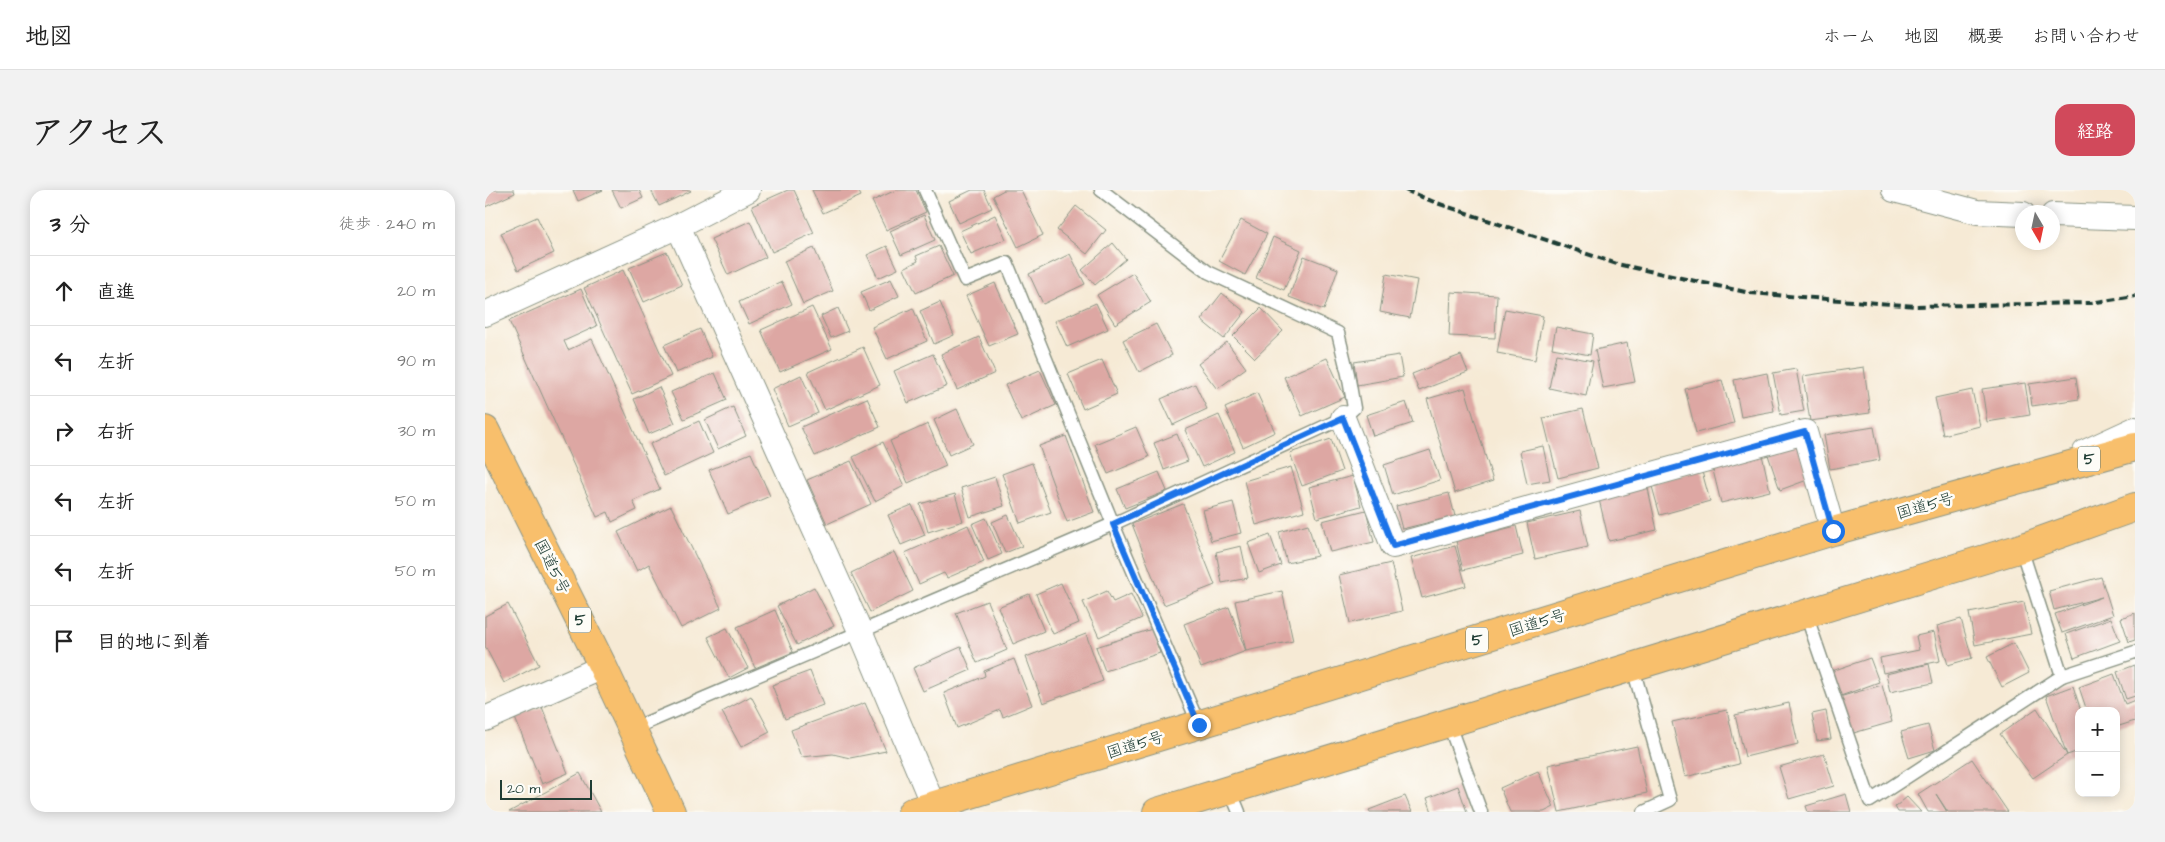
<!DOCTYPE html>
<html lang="ja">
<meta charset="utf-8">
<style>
body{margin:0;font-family:"Architects Daughter","Klee One",sans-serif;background:#f2f2f2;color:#222}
.controls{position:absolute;right:15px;bottom:15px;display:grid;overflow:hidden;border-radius:10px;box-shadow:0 2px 12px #0003}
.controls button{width:45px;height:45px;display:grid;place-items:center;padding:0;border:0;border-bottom:1px solid #e0e0e0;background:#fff;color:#222;font:25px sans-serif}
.compass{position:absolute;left:1530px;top:15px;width:45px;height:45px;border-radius:50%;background:#fff;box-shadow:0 2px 12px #0003;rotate:171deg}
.scale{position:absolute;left:15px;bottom:12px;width:92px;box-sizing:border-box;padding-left:5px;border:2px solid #1f3d34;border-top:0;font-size:14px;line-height:18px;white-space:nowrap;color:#1f3d34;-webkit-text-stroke:4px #fdfcf7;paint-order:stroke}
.stop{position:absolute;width:15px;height:15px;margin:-11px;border:4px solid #1a73e8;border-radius:50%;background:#fff}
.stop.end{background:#1a73e8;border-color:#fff;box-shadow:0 1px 5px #0008}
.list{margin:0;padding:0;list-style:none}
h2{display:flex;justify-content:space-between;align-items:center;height:65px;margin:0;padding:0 20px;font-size:21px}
h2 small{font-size:16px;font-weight:400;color:#767676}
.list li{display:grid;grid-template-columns:32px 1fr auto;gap:15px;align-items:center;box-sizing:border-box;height:70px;padding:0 20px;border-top:1px solid #e0e0e0}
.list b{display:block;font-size:19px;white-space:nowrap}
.list em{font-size:16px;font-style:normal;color:#767676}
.icon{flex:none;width:28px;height:28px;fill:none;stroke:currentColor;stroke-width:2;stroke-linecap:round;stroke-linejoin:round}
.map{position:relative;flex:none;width:1650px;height:622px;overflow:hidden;border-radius:15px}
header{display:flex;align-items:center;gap:30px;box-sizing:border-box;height:70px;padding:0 25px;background:#fff;border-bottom:1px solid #e0e0e0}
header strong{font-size:24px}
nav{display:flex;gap:28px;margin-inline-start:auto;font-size:18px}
.intro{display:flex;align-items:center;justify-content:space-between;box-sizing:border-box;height:120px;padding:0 30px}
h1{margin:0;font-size:35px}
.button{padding:12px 22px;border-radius:15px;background:#d1495b;color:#fff;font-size:18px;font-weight:700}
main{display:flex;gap:30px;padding:0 30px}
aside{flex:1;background:#fff;border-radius:15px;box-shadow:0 2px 12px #0003}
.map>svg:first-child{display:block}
</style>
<header>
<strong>地図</strong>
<nav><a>ホーム</a><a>地図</a><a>概要</a><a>お問い合わせ</a></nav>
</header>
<div class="intro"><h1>アクセス</h1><a class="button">経路</a></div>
<main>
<aside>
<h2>3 分<small>徒歩 · 240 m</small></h2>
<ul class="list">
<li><svg class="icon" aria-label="ahead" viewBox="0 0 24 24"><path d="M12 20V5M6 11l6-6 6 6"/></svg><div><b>直進</b></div><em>20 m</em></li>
<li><svg class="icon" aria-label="left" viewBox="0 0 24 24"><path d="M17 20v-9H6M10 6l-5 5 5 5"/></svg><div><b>左折</b></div><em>90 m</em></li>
<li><svg class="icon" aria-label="right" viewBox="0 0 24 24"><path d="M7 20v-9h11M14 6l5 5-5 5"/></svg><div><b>右折</b></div><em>30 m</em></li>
<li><svg class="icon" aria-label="left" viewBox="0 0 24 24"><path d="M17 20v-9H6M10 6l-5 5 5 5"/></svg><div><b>左折</b></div><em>50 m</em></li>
<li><svg class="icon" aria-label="left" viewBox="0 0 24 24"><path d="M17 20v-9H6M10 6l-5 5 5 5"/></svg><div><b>左折</b></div><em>50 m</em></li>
<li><svg class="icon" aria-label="arrive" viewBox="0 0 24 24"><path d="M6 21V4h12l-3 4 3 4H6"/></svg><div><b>目的地に到着</b></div></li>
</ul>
</aside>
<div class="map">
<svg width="1650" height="622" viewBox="0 0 1650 622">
<rect width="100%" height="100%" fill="#fdfcf7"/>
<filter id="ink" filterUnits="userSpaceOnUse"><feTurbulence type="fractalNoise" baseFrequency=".02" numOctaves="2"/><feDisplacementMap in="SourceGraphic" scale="10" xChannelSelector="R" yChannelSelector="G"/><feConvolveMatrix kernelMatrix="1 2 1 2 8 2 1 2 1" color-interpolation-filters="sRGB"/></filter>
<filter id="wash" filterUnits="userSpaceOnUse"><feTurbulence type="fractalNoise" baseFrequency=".0096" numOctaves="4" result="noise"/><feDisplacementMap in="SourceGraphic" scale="20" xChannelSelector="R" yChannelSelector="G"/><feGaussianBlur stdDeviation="1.12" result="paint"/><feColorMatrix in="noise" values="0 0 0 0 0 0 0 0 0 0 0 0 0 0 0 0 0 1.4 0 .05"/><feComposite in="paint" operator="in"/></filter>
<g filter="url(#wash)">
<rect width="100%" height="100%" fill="#f6ead5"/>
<g id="blocks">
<g fill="#dda7a3">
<path d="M0 0H29L30 3 0 17Z"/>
<path d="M88 0H118L93 11Z"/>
<path d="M127 0H154L158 8 136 18Z"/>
<path d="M166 0H205L206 1 174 16Z"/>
<path d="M303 0H309L329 43 287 62 267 16Z"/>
<path d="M327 0H373L376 6 338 23Z"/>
<path d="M411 0H431L441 22 401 40 387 11Z"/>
<path d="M487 0H499L507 18 474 33 464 11Z"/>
<path d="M519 0H536L558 45 533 57 508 6Z"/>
<path d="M591 16 621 40 602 64 572 40Z"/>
<path d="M439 25 450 50 416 65 405 41Z"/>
<path d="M510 25 521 49 486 64 475 41Z"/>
<path d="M52 27 69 63 33 80 16 43Z"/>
<path d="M756 30 782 44 760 85 734 71Z"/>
<path d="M265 31 281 67 243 85 226 49Z"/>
<path d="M788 47 816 60 799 100 771 88Z"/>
<path d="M628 53 641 69 610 95 597 80Z"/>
<path d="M402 56 413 79 393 88 382 65Z"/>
<path d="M454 56 468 86 431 103 419 78 433 71 431 66Z"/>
<path d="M329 58 348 101 318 114 299 71Z"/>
<path d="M182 62 197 95 159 112 144 78Z"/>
<path d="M585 64 600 94 558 114 544 84Z"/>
<path d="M819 66 853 79 839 120 804 107Z"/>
<path d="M138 80 186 186 147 204 99 98Z"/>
<path d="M648 83 666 112 630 134 612 105Z"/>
<path d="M901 84 932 90 925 128 895 122Z"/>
<path d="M406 89 414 106 384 120 376 102Z"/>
<path d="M297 92 307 114 264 134 254 112Z"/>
<path d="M510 93 533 144 504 156 481 106Z"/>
<path d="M96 99 112 136 79 151 83 160 107 149 175 299 148 311 152 320 127 332 123 322 112 327 24 131Z"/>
<path d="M966 102 1012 105 1010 148 964 146Z"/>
<path d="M737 103 760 122 739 149 716 130Z"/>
<path d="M455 112 469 145 449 154 435 121Z"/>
<path d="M611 113 623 139 582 157 570 131Z"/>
<path d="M327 117 347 159 295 182 276 140Z"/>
<path d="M353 118 363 141 346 148 336 126Z"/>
<path d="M428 118 442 151 402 169 387 137Z"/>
<path d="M776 118 798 141 770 168 748 146Z"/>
<path d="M1020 119 1058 126 1050 170 1012 163Z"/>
<path d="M671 134 687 165 654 182 638 150Z"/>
<path d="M1071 137 1108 144 1105 165 1067 158Z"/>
<path d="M215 139 227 167 191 183 179 155Z"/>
<path d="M494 147 510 183 472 200 456 164Z"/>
<path d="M742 152 761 178 732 199 713 174Z"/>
<path d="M1142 153 1150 192 1118 198 1110 160Z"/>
<path d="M378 157 395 195 340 220 323 182Z"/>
<path d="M448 164 462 196 423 213 409 181Z"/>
<path d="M1071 164 1108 171 1101 206 1064 198Z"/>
<path d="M914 165 918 187 872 195 869 172Z"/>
<path d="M976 165 983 182 934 201 927 184Z"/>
<path d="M842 168 860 207 817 226 799 187Z"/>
<path d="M617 170 632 204 598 219 583 184Z"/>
<path d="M1379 177 1385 223 1325 231 1318 186Z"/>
<path d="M1311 179 1319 221 1296 225 1288 183Z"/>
<path d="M555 180 571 215 536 231 520 195Z"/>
<path d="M230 183 242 210 199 229 186 202Z"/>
<path d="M1282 183 1289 221 1256 227 1249 190Z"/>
<path d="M316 185 333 223 303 236 287 199Z"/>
<path d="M1591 187 1594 209 1547 216 1544 194Z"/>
<path d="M1237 190 1249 233 1211 243 1200 199Z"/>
<path d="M1540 193 1545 225 1502 232 1497 199Z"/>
<path d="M710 194 722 219 688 235 676 209Z"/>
<path d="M174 197 190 233 164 244 149 209Z"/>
<path d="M980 198 1008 291 970 303 942 209Z"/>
<path d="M1487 200 1495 236 1458 245 1450 208Z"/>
<path d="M772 203 790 242 758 257 740 218Z"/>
<path d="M382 208 395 237 330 266 316 237Z"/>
<path d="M921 212 928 233 888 246 881 225Z"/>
<path d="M248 217 261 246 233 259 220 230Z"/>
<path d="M472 219 488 254 464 265 449 230Z"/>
<path d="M1098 219 1113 278 1073 288 1058 228Z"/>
<path d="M734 225 750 262 717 277 700 240Z"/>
<path d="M214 231 228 263 179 286 165 254Z"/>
<path d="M443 234 461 276 423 293 405 251Z"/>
<path d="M651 237 664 267 623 284 610 254Z"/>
<path d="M1389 237 1395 270 1345 279 1339 245Z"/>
<path d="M692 244 703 271 679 280 669 253Z"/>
<path d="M581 246 609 322 582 332 554 256Z"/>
<path d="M846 249 857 281 817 296 805 263Z"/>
<path d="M1311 249 1325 289 1295 300 1281 259Z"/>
<path d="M398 252 419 296 390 311 368 267Z"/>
<path d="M1058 256 1065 290 1042 294 1035 261Z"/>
<path d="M945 260 955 290 908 305 899 275Z"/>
<path d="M1276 260 1285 301 1236 313 1226 272Z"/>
<path d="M266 263 285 306 243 324 224 280Z"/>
<path d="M366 271 386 314 342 334 322 290Z"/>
<path d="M547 273 566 322 535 333 517 284Z"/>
<path d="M806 277 819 321 771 335 759 291Z"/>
<path d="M1216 278 1225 311 1175 325 1166 293Z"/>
<path d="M674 282 682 301 640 318 632 299Z"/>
<path d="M868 286 876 316 832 328 824 297Z"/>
<path d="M510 287 519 316 485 327 476 298Z"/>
<path d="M1162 294 1172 340 1124 351 1113 305Z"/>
<path d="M964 303 970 326 917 339 911 316Z"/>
<path d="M470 304 478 331 443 342 435 314Z"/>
<path d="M748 312 756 343 726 351 718 320Z"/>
<path d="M698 314 730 395 679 415 647 334Z"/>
<path d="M427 315 440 345 416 355 403 325Z"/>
<path d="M186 316 236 418 196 438 164 374 152 381 133 342Z"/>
<path d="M881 320 889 352 845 362 837 331Z"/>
<path d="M1095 321 1103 357 1050 369 1042 333Z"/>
<path d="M523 325 537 356 520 363 507 332Z"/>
<path d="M501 328 517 364 503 370 487 334Z"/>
<path d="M823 334 832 366 802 373 794 342Z"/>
<path d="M483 335 499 372 462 388 459 383 434 394 420 363Z"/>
<path d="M1031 336 1038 365 978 380 971 351Z"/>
<path d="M785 345 796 375 774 383 763 353Z"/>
<path d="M756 356 763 388 737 393 731 362Z"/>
<path d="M970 356 981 396 937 408 926 368Z"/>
<path d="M409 362 428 401 385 422 366 383Z"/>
<path d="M906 373 917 421 865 433 854 385Z"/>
<path d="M1616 387 1628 425 1577 443 1570 424 1617 407 1569 420 1564 401Z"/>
<path d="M576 393 594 433 568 444 551 404Z"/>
<path d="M329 397 349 436 312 455 292 416Z"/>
<path d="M622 401 628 412 646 404 657 428 614 447 598 412Z"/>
<path d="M797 401 808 451 761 461 750 411Z"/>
<path d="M544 404 559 441 528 454 513 417Z"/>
<path d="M502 411 522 460 492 473 471 423Z"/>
<path d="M1539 412 1546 444 1490 455 1484 423Z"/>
<path d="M23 414 54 475 19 493 0 456V426Z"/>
<path d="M744 417 761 461 716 478 699 434Z"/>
<path d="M290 420 308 462 270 478 252 437Z"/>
<path d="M1650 423V450L1644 452 1636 428Z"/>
<path d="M1626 428 1635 451 1589 468 1581 444Z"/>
<path d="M1476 429 1487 468 1463 475 1452 436Z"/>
<path d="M242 438 263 478 244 488 223 447Z"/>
<path d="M667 439 675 463 620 481 611 457Z"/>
<path d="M1449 442 1455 471 1398 483 1395 468 1434 460 1431 446Z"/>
<path d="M601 444 618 491 558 513 541 467Z"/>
<path d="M1529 453 1544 483 1517 497 1502 467Z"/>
<path d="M476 457 486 480 438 501 428 478Z"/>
<path d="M1385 468 1394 492 1353 507 1344 482Z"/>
<path d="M529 469 547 515 518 527 515 520 472 538 459 503 500 486 499 481Z"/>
<path d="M1444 474 1448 493 1405 502 1401 484Z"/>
<path d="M1650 475V506L1641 509 1632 482Z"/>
<path d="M325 481 338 515 300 529 287 495Z"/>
<path d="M1629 484 1640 514 1650 510V531L1631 537V521H1602L1594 497Z"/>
<path d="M1397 495 1407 532 1365 544 1354 507Z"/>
<path d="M1588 496 1596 521H1594V561L1582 565 1548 588 1515 544 1552 518 1582 565 1561 506Z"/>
<path d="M266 506 285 542 256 557 237 522Z"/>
<path d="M380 513 401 561 365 568 348 564 316 567 306 540Z"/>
<path d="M1304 513 1313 554 1260 567 1250 525Z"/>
<path d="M57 517 83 583 57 594 30 528Z"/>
<path d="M1242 520 1254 574 1200 587 1187 532Z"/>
<path d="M1341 521 1346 549 1332 551 1327 524Z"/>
<path d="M1443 535 1450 560 1424 568 1416 542Z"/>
<path d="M1152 556 1162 603 1074 622 1063 575Z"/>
<path d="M1339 564 1349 596 1304 609 1294 577Z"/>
<path d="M1487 569 1523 622H1463L1451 604 1462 622H1443L1433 604Z"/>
<path d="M1053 581 1069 617 1059 622H1025L1015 598Z"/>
<path d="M95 583 116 622H24Z"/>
<path d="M973 596 982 622H947L942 608Z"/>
<path d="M1361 604 1366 622H1323L1321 616Z"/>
<path d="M920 606 927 622H885L884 620Z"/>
<path d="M1422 607 1436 622H1413L1410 617Z"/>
</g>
</g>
</g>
<g filter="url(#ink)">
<use href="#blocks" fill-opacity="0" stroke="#8a9484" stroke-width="1"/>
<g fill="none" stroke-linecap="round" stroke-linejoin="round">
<g stroke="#8a9484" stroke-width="15">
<g id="service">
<path d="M440 0 480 90 522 73 628 334 714 535"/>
<path d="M1536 358 1577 486"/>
<path d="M1321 424 1385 611 1577 486 1650 462"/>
<path d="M1148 478 1185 610 1159 622"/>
<path d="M963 532 996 622"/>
<path d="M147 539 628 334 858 228 869 218 863 184 853 143 723 82 616 0"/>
<path d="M745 600 754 622"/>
</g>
</g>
<g stroke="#8a9484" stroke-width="26">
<g id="minor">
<path d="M1409 0 1492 22 1538 24"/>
<path d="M1568 25 1650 28"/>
<path d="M193 36 376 443 448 615"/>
<path d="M0 124 193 36 263 0"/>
<path d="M858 228 908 356 1320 242 1348 341"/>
<path d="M1600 262 1650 239"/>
<path d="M0 529 118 477"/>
</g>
</g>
<g stroke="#8a9484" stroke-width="30">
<g id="trunk">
<path d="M0 240 118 477 186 622"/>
<path d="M427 622 1348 341 1650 257"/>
<path d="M672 622 1536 358 1650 317"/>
</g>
</g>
<use href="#service" stroke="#fff" stroke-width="12"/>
<use href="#minor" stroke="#fff" stroke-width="24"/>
<use href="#trunk" stroke="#f8bf6c" stroke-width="28"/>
<path stroke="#1f3d34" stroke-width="4" stroke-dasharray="8 4" stroke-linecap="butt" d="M920 0 949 12 1132 74 1265 103 1431 116 1606 113 1650 106"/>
</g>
</g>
<g fill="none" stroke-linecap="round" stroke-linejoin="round" filter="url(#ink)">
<path stroke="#1a73e8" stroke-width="6" d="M714 535 628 334 858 228 908 356 1320 242 1348 341"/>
</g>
<g text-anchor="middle" stroke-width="5" stroke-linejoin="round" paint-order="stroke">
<g fill="#fdfcf7" stroke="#62766e" stroke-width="1">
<rect x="1593" y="256.5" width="22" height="25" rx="4"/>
<rect x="84" y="417.5" width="22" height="25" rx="4"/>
<rect x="981" y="437.5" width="22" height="25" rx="4"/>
</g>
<g font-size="15" font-weight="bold" fill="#1f3d34">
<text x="1604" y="274">5</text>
<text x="95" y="435">5</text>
<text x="992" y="455">5</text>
</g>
<g font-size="16" fill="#1f3d34" stroke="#fdfcf7">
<text transform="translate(1440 315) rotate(-16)" y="6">国道5号</text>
<text transform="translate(68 376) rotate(63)" y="6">国道5号</text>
<text transform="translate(1052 432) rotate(-17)" y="6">国道5号</text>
<text transform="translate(650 554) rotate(-17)" y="6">国道5号</text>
</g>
</g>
</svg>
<div class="controls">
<button>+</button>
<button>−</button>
</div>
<svg class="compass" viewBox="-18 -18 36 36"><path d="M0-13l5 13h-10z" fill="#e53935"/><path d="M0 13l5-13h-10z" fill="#767676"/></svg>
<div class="scale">20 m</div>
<div class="stop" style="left:1348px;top:341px"></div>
<div class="stop end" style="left:714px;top:535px"></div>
</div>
</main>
